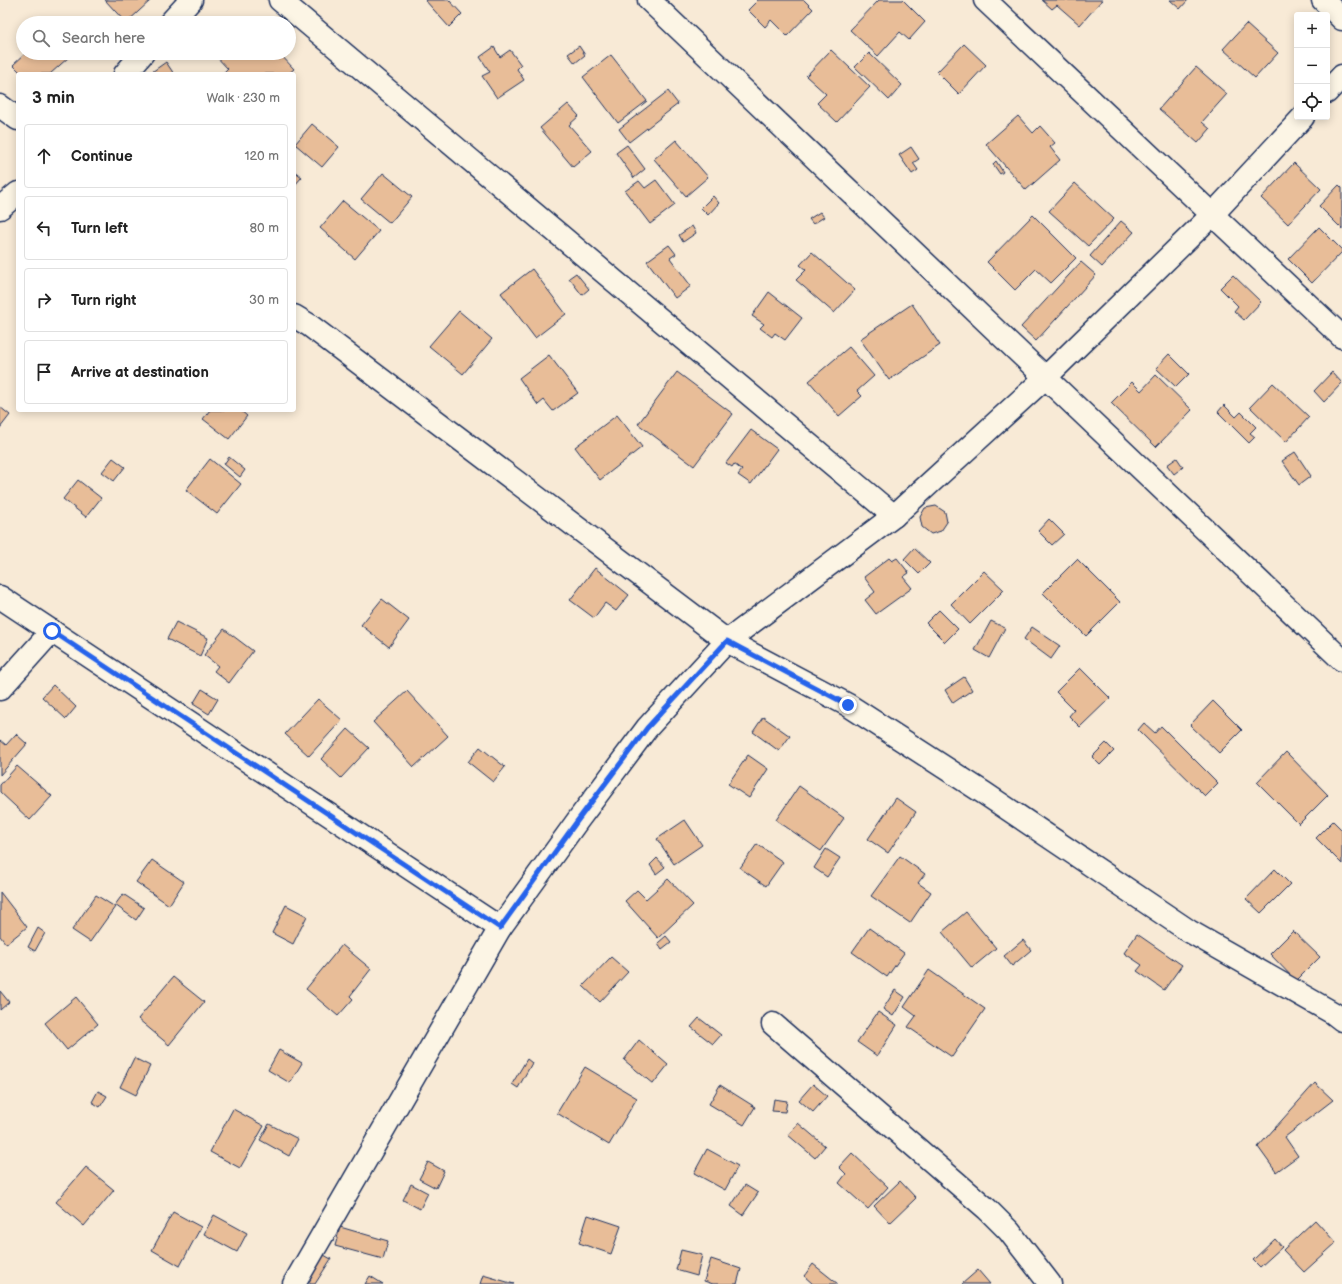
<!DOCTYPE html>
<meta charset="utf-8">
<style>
body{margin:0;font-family:"Balsamiq Sans",sans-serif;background:#f2f2f2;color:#222}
.controls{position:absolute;right:12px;top:12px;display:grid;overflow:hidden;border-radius:4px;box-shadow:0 2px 10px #0003}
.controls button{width:36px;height:36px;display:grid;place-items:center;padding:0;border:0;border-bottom:1px solid #e0e0e0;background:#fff;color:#222;font:20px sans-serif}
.stop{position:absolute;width:12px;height:12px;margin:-9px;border:3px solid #2563eb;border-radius:50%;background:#fff}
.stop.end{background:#2563eb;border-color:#fff;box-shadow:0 1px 4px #0008}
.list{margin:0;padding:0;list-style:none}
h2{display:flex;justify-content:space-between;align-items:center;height:52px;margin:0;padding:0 16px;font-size:17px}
h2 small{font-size:13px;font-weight:400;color:#767676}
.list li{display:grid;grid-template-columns:26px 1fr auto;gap:12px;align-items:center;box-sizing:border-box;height:64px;margin:0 8px 8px;padding:0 8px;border:1px solid #e0e0e0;border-radius:4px}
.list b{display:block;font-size:15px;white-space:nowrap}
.list em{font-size:13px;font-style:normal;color:#767676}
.icon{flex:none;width:22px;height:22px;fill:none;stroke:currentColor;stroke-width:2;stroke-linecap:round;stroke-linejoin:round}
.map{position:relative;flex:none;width:1342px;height:1284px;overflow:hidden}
.search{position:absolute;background:#fff;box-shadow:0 2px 10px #0003;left:16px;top:16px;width:280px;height:44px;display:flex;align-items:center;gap:10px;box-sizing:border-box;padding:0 14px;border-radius:22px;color:#767676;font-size:15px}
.panel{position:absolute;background:#fff;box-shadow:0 2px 10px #0003;left:16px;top:72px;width:280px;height:340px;border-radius:4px}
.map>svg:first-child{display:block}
</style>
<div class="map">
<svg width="1342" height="1284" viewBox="0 0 1342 1284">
<rect width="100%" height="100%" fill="#f8ead6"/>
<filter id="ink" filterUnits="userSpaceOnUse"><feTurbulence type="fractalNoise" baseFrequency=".025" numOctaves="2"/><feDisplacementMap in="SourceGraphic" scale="8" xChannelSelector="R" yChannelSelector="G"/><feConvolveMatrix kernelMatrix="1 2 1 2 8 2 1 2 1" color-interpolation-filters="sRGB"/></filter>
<g filter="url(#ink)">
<g fill="#e8bd98" stroke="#1b2f5e">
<path d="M105 0H151L126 23Z"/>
<path d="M425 0H449L462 14 449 27Z"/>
<path d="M758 0H804L813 9 787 36 771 20 765 27 748 10Z"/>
<path d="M879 0H903L925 22 909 40 900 32 878 56 850 30Z"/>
<path d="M1042 0H1102L1080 25 1057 5 1052 9Z"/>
<path d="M1170 0H1188L1180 9Z"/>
<path d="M1246 24 1278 53 1255 78 1223 49Z"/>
<path d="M964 44 986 65 959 94 937 72Z"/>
<path d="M579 46 585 55 575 63 568 54Z"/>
<path d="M494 47 500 57 510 50 521 65 517 69 524 80 497 98 482 76 490 72 480 57Z"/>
<path d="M831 50 870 87 837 122 817 103 826 94 806 76Z"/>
<path d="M26 53H65L69 57 50 74H22L13 65Z"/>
<path d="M213 53H279L294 69 288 74H223L228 69Z"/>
<path d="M869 53 902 85 889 100 855 67Z"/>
<path d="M611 55 647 101 618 123 583 77Z"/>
<path d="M166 62 174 74H149Z"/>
<path d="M1196 67 1227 94 1202 122 1210 129 1198 143 1159 109Z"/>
<path d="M668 91 678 104 629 142 619 129Z"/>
<path d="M568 104 579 116 569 125 592 151 573 167 540 128Z"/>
<path d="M1018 116 1033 133 1040 126 1055 143 1050 147 1060 160 1026 190 986 144Z"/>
<path d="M312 124 339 147 322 167 295 144Z"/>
<path d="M676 140 708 177 686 196 654 159Z"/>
<path d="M627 145 645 169 634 178 616 153Z"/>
<path d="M911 147 919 159 913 163 918 170 912 174 899 155Z"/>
<path d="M996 161 1003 172 1000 174 993 164Z"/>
<path d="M1294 163 1321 189 1288 224 1261 198Z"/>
<path d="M294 171 302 177 294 186Z"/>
<path d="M383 173 412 197 390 223 361 199Z"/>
<path d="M656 180 675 205 650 224 625 191 639 181 645 188Z"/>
<path d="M1075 183 1114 219 1088 246 1049 211Z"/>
<path d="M1339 185 1342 188V229L1319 206Z"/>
<path d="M713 196 719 203 708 215 701 208Z"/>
<path d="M343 201 379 231 355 259 320 228Z"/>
<path d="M820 212 824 217 813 224 809 219Z"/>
<path d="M1033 215 1076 258 1051 283 1036 269 1015 290 987 262Z"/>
<path d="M1121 221 1134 232 1102 267 1090 256Z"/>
<path d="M692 226 696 233 683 242 679 235Z"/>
<path d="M1319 227 1342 250V252L1312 283 1288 259Z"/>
<path d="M669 245 676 254 670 258 691 286 675 298 647 261Z"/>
<path d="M812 252 855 290 834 313 796 280 806 270 800 265Z"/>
<path d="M1081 262 1096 275 1036 341 1021 327Z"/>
<path d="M532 269 566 314 535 338 501 293Z"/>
<path d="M576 273 589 289 582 295 569 278Z"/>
<path d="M1233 275 1261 302 1244 320 1234 311 1238 306 1220 288Z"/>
<path d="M769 292 802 318 785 340 775 333 772 337 760 328 764 324 752 316Z"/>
<path d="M912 304 940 345 889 380 860 339Z"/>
<path d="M459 311 492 339 463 374 429 346Z"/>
<path d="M849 347 874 376 857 391 862 396 839 416 809 381Z"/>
<path d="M1169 354 1189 374 1176 387 1156 368Z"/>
<path d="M549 355 578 393 553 411 544 400 538 405 519 378Z"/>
<path d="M677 372 733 414 694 466 638 424Z"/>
<path d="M1332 372 1342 383 1324 402 1314 391Z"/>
<path d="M1156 375 1192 410 1156 447 1111 403 1132 382 1141 391Z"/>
<path d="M1273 383 1309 417 1286 442 1250 407Z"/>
<path d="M1224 405 1236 417 1241 412 1256 427 1250 433 1255 437 1249 443 1218 412Z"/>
<path d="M0 407 10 415 0 428Z"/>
<path d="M210 410H240L247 416 229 439 203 419Z"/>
<path d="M617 415 642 447 600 480 575 447Z"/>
<path d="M751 430 777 449 751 484 738 475 742 470 734 464 732 467 726 463Z"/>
<path d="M1295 452 1311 476 1299 485 1282 461Z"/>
<path d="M229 457 245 470 240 477 224 464Z"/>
<path d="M113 458 125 467 114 481 102 472Z"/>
<path d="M1177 458 1183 467 1174 474 1167 465Z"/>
<path d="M210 459 241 484 217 514 186 490Z"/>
<path d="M78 480 101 498 86 517 63 499Z"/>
<path d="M936 506 945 512 947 522 941 531 931 534 922 527 920 517 925 508Z"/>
<path d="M1049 519 1064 534 1052 545 1038 531Z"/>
<path d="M914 548 930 563 919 574 904 559Z"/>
<path d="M889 558 892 561 897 558 909 573 903 577 912 588 876 614 865 600 875 592 864 577Z"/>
<path d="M1077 559 1120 602 1086 636 1043 593Z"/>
<path d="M595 568 629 595 616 611 605 603 594 618 570 600Z"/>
<path d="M984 571 1004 590 970 624 951 604Z"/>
<path d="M382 599 409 620 389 647 361 625Z"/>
<path d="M939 610 958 629 945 642 926 623Z"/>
<path d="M991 621 1005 628 989 658 975 650Z"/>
<path d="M176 622 208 638 200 656 167 639Z"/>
<path d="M1032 627 1060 646 1051 659 1024 639Z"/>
<path d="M224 629 253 651 229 683 214 671 218 666 204 655Z"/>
<path d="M1080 668 1110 698 1080 727 1069 716 1074 710 1056 692Z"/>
<path d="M964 677 972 690 953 703 945 690Z"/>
<path d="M53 685 76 707 66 719 42 697Z"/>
<path d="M202 689 218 699 209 714 193 704Z"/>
<path d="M407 691 448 736 414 767 373 722Z"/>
<path d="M318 699 342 720 309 756 285 734Z"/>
<path d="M1213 701 1242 730 1219 753 1190 725Z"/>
<path d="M763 717 790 736 779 751 753 732Z"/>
<path d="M1144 723 1155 733 1161 726 1218 783 1205 796 1138 730Z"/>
<path d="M348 729 369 748 341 778 321 759Z"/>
<path d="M16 734 27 744 0 775V740L6 745Z"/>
<path d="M1106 743 1114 751 1100 765 1092 757Z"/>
<path d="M480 747 505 767 493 782 468 762Z"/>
<path d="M1286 752 1328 795 1299 824 1257 782Z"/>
<path d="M748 755 768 769 749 798 728 784Z"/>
<path d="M17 766 52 796 30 820 0 792V785Z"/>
<path d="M799 786 844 818 821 851 776 820Z"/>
<path d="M896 798 916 812 888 853 868 839Z"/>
<path d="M685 820 702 845 674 864 657 839Z"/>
<path d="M1333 821 1342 830V864L1316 838Z"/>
<path d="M757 844 783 862 766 886 740 868Z"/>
<path d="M826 849 840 858 827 877 814 868Z"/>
<path d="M900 856 925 874 918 883 931 892 910 923 871 896Z"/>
<path d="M657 858 665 867 656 874 650 865Z"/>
<path d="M152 860 184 882 169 905 136 882Z"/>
<path d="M1275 869 1290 884 1261 913 1246 899Z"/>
<path d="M668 879 693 905 658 938 625 901 637 890 646 899Z"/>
<path d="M0 892 27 927 6 944 0 936Z"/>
<path d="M123 894 144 908 136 920 115 905Z"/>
<path d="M96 895 115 907 90 942 72 930Z"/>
<path d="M286 905 307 916 293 944 272 933Z"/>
<path d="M966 912 996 948 972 968 942 932Z"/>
<path d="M38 928 45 933 35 951 28 947Z"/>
<path d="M869 928 904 953 887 977 852 952Z"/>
<path d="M1293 931 1320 957 1296 981 1270 954Z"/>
<path d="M1137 934 1182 965 1164 990 1137 971 1142 965 1124 953Z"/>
<path d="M666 936 671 942 662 949 658 943Z"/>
<path d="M1023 940 1031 950 1012 966 1004 956Z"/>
<path d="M342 945 371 969 350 996 353 999 338 1016 306 989Z"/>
<path d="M611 957 628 972 600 1002 583 986Z"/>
<path d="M929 970 985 1009 952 1057 908 1027 916 1016 904 1007Z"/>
<path d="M173 977 204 1002 169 1045 138 1019Z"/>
<path d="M895 990 905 997 893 1016 883 1009Z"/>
<path d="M0 991 9 1002 0 1010Z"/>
<path d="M76 997 98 1024 67 1050 45 1023Z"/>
<path d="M878 1012 897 1025 877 1056 857 1042Z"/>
<path d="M699 1018 721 1035 713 1044 691 1027Z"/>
<path d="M639 1040 668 1065 653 1084 624 1060Z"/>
<path d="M279 1050 302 1063 290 1083 268 1070Z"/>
<path d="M134 1058 150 1066 136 1095 120 1087Z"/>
<path d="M527 1059 532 1063 518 1088 512 1084Z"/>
<path d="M585 1067 637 1098 609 1145 557 1113Z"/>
<path d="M1315 1083 1333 1100 1285 1137 1298 1156 1276 1172 1258 1147Z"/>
<path d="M813 1084 827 1096 813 1112 799 1100Z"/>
<path d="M720 1085 755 1107 744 1125 709 1104Z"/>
<path d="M98 1091 107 1096 100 1107 92 1102Z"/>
<path d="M774 1099 787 1101 785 1112 772 1111Z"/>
<path d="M233 1109 264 1126 240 1168 210 1152Z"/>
<path d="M798 1123 825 1146 815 1158 788 1135Z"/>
<path d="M269 1124 298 1139 289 1156 260 1140Z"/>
<path d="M707 1149 738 1166 725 1190 694 1173Z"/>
<path d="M852 1153 888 1187 868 1209 839 1183 846 1174 839 1167Z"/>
<path d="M428 1162 444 1171 436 1188 419 1179Z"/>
<path d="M86 1167 114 1190 84 1226 56 1202Z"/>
<path d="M900 1181 916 1198 890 1223 874 1206Z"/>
<path d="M411 1184 428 1193 420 1209 403 1200Z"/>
<path d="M745 1185 758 1193 743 1215 731 1206Z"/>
<path d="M173 1212 201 1227 180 1266 152 1250Z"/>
<path d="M214 1215 247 1233 237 1252 204 1234Z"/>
<path d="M588 1215 621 1226 611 1254 579 1243Z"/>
<path d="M1315 1220 1336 1243 1304 1272 1283 1250Z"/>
<path d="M340 1227 388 1241 383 1259 335 1246Z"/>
<path d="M1275 1239 1282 1247 1260 1267 1253 1260Z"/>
<path d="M681 1250 702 1255 697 1276 676 1270Z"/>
<path d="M317 1251 331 1259 315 1284H311L301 1278Z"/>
<path d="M711 1259 741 1269 737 1284H713L704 1281Z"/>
<path d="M813 1264 838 1284H813L804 1276Z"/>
<path d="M978 1270 990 1284H962Z"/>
<path d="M483 1275 514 1284H480Z"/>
<path d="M370 1276 383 1284H365Z"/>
</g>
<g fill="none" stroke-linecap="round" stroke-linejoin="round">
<g stroke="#1b2f5e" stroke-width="25">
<g id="street">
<path d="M280 0 894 516"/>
<path d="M649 0 1342 660"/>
<path d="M985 0 1342 337"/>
<path d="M1323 0 1342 19"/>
<path d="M170 23 191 0"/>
<path d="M125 74 143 53"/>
<path d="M1327 92 1342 76"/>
<path d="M0 106 18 119"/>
<path d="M0 208 18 193"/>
<path d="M294 316 309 325 727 641 848 705 984 793 1189 931 1333 1013 1342 1020"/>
<path d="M0 597 500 928"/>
<path d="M0 689 52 631"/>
<path d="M773 1024 987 1209 1009 1231 1050 1284"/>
<path d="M294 1284 500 928 578 820 647 728 727 641 894 516 1045 378 1212 215 1303 117"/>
</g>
</g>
<use href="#street" stroke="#fcf5e5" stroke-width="22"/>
</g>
</g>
<g fill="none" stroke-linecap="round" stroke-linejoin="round" filter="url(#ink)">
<path stroke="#2563eb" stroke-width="5" d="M52 631 500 928 578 820 647 728 727 641 848 705"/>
</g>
</svg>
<div class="controls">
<button>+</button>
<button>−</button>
<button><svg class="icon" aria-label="locate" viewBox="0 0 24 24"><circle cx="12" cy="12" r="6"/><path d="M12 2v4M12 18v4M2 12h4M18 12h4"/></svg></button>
</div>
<div class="stop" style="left:52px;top:631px"></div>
<div class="stop end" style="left:848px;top:705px"></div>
<div class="search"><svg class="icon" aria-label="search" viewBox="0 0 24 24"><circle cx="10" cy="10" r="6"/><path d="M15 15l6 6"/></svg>Search here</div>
<section class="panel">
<h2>3 min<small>Walk · 230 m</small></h2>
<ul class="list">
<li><svg class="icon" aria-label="ahead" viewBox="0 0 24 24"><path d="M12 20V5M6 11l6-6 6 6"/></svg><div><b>Continue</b></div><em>120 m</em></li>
<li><svg class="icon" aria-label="left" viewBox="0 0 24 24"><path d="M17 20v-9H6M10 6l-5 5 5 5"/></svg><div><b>Turn left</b></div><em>80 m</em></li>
<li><svg class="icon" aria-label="right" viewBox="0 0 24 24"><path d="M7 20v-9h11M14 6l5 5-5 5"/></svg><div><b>Turn right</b></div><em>30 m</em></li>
<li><svg class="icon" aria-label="arrive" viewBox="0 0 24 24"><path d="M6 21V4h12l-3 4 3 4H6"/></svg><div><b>Arrive at destination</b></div></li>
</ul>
</section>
</div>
